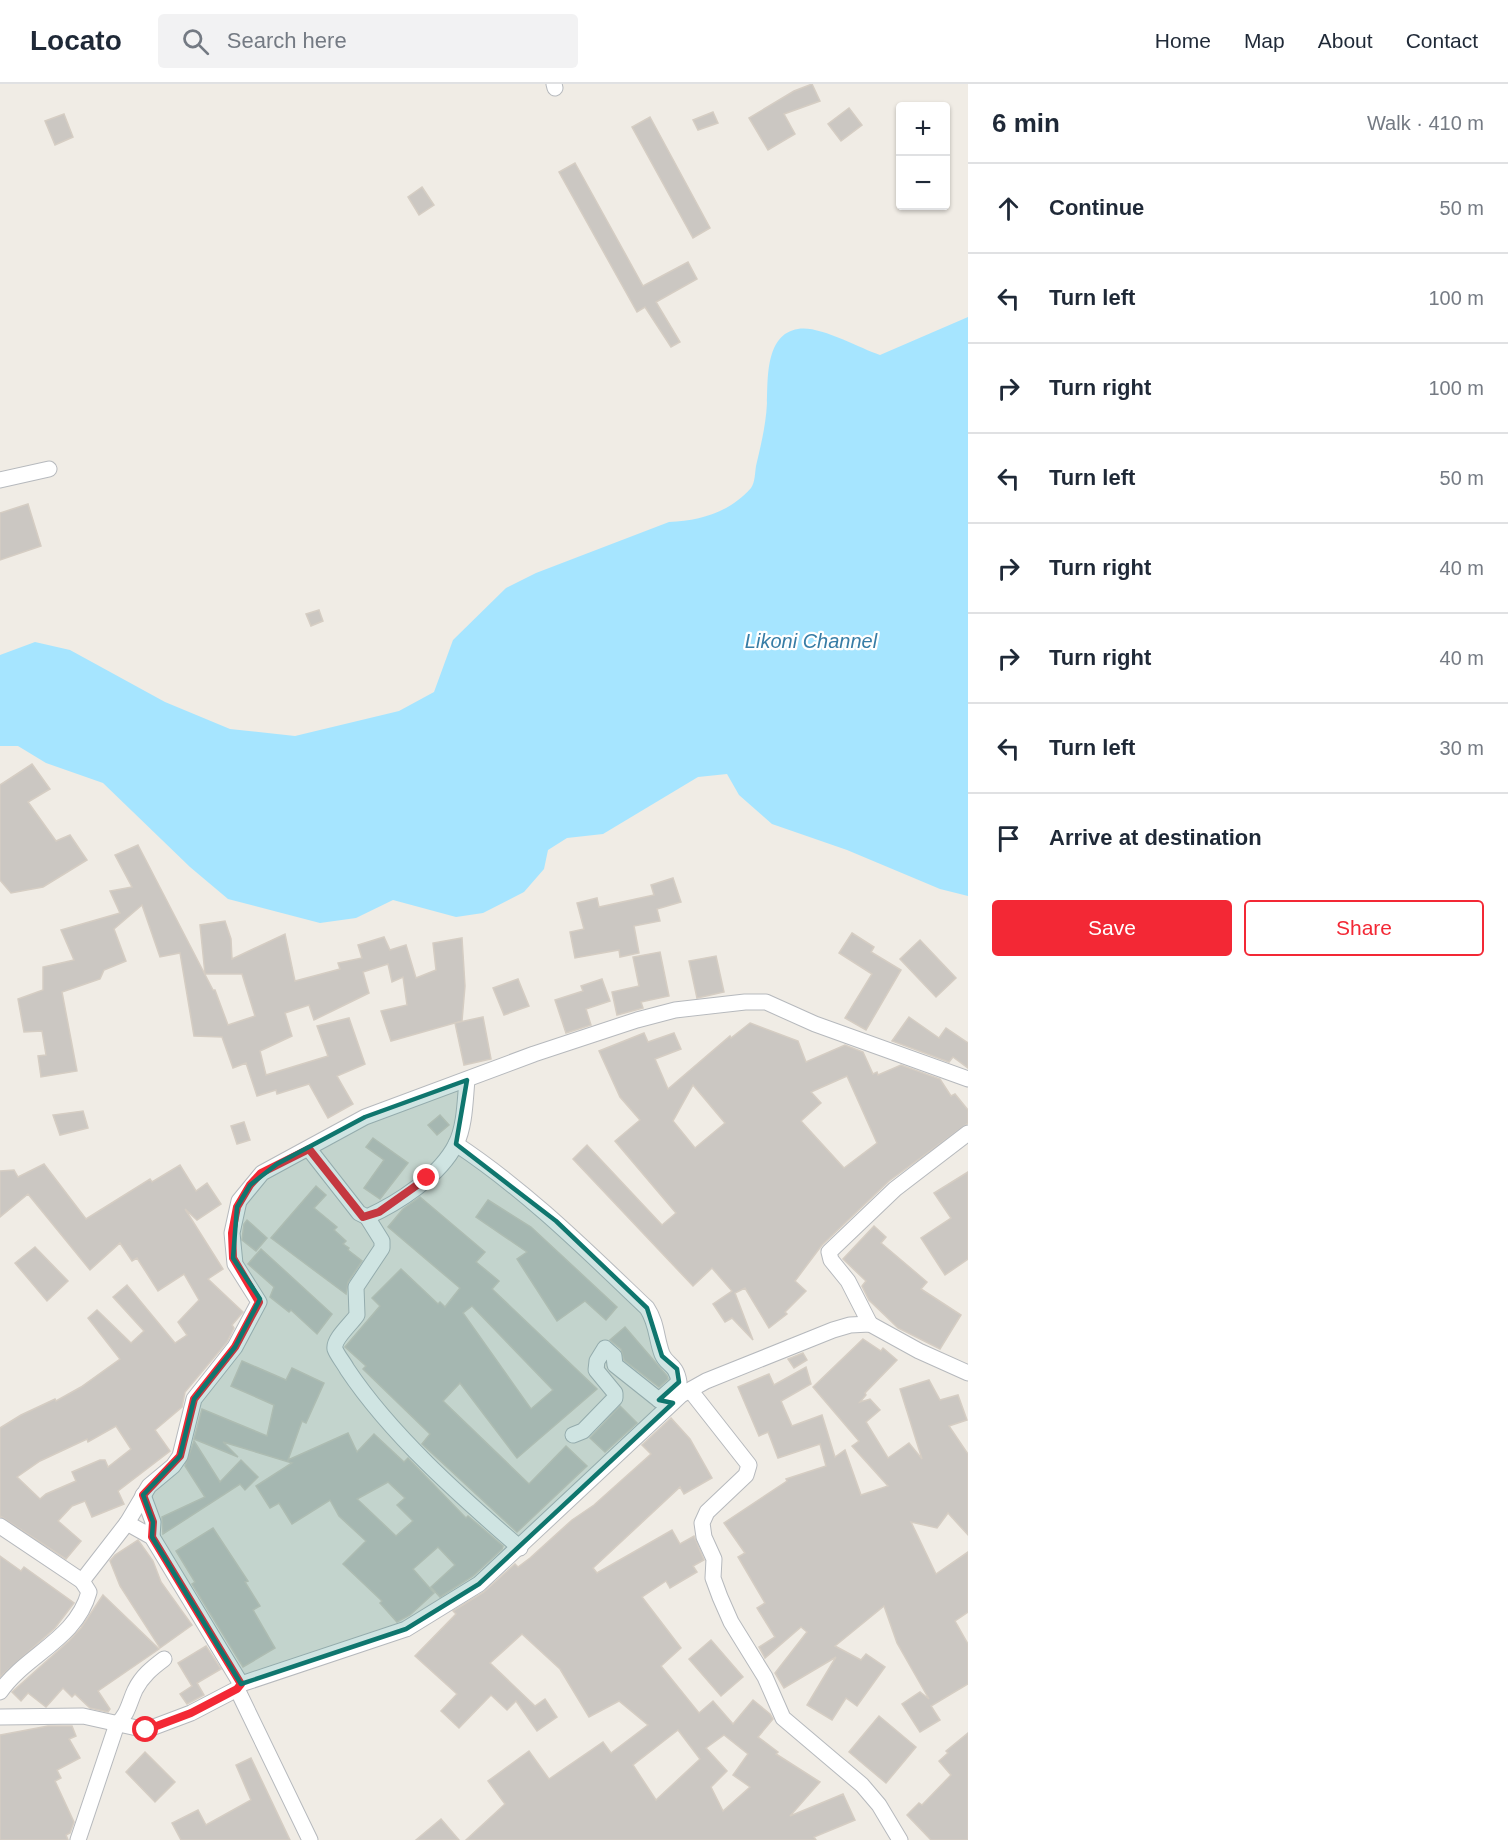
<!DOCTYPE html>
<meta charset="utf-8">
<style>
body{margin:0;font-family:Arial,sans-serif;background:#f2f2f3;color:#1f2937}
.controls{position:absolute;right:18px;top:18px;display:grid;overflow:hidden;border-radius:6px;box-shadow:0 2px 4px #0004}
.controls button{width:54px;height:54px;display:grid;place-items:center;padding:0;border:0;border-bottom:2px solid #e0e1e3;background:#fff;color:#1f2937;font:30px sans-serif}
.stop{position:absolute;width:18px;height:18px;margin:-14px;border:4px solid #f32835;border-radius:50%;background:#fff}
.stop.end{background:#f32835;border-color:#fff;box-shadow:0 2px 6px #0008}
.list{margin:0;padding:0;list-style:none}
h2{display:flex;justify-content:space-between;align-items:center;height:78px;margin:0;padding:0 24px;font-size:26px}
h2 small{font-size:20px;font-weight:400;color:#747a83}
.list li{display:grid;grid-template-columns:39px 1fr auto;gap:18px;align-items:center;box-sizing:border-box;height:90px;padding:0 24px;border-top:2px solid #e0e1e3}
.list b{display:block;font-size:22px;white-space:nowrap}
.list em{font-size:20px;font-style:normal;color:#747a83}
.actions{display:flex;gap:12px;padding:18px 24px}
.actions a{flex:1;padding:14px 0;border:2px solid #f32835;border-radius:6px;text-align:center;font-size:21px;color:#f32835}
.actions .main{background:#f32835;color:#fff}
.icon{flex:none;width:33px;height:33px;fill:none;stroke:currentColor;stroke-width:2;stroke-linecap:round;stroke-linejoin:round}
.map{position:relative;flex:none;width:968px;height:1756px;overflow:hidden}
header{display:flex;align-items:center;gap:36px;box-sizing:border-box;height:84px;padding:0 30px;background:#fff;border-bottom:2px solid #e0e1e3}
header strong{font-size:28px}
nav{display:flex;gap:33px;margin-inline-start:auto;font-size:21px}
.search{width:420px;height:54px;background:#f2f2f3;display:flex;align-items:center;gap:15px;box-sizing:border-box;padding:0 21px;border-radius:6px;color:#747a83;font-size:22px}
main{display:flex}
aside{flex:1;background:#fff}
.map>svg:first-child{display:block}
</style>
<header>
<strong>Locato</strong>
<div class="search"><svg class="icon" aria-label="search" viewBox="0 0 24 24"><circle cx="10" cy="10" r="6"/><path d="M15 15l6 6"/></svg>Search here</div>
<nav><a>Home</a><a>Map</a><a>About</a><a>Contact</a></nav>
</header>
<main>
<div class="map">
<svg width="968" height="1756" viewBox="0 0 968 1756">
<rect width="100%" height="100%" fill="#f0ece5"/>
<path fill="#a6e5ff" d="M968 233V812L940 805 847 766 772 740 739 711 727 690 698 693 603 750 567 754 548 766 544 785 524 808 483 829 456 833 393 816 356 834 320 839 228 815 190 783 103 699 46 679 18 662H0V571L35 558 70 566 165 618 230 645 295 652 399 627 434 608 453 556 506 504 536 489 669 438C700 437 730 428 751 404 755 399 755 388 756 382 761 361 766 340 767 319 768 296 765 250 798 245 819 241 859 264 880 271Z"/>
<g fill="#cbc7c2" stroke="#d5cdc3" stroke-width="1.5" fill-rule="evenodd">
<path d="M812 0 820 17 784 30 795 50 768 66 749 34 794 7Z"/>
<path d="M849 24 862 41 841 57 828 40Z"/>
<path d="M713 28 718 39 698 46 693 36Z"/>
<path d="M64 30 73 53 55 61 45 37Z"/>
<path d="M650 33 710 144 693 154 632 43Z"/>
<path d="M575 79 643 202 688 178 697 195 656 218 680 258 671 263 645 223 637 228 559 88Z"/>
<path d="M422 103 434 121 419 131 408 113Z"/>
<path d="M28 420 41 462 0 476V429Z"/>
<path d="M319 526 323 537 311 542 306 530Z"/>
<path d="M32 680 50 705 28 718 56 757 70 751 87 776 43 803 11 809 0 796V701Z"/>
<path d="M138 761 213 906H215L228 941 255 932 242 890H205L200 841 225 837 231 855 232 875 285 850 295 897 340 885 338 879 362 874 358 861 384 853 390 866 406 861 416 894 436 886 433 859 462 854 465 902 462 937 391 957 381 927 407 921 403 893 392 898 388 880 363 888 369 909 314 936 309 921 285 929 292 952 260 967 266 991 328 972 317 942 349 934 365 980 337 992 353 1020 328 1034 309 1000 277 1010 276 1006 257 1012 246 979 233 984 222 953 194 952 180 869 160 873 142 821 114 845 126 877 104 886 100 895 62 908 77 987 41 993 38 972 46 971 42 947 24 948 18 915 43 906V883L74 876 61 846 120 829 110 807 132 803 115 771Z"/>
<path d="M673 794 681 818 657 825 660 837 634 842 639 869 620 873 619 866 575 874 570 848 584 845 577 819 597 814 599 823 654 811 651 801Z"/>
<path d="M852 849 874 863 871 868 901 886 866 946 845 934 872 890 839 869Z"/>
<path d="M920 856 956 894 936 913 900 875Z"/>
<path d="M660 868 669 912 641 918 643 924 617 931 612 908 639 902 633 873Z"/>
<path d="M716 872 724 908 697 914 689 877Z"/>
<path d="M518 895 529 922 504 931 493 904Z"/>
<path d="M602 895 610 917 586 925 591 941 566 949 555 916 583 907 581 902Z"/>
<path d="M483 933 491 975 464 981 455 939Z"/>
<path d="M909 933 939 954 946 944 968 959V984L953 973 949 978 892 957Z"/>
<path d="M750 939 798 957 806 978 845 961 863 968 873 990 877 988 878 991 901 981 940 995 951 1012 955 1010 968 1026V1039L889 1097 822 1161 795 1197 806 1207 785 1228 787 1230 769 1244 745 1204 735 1209 753 1256 732 1234 725 1238 713 1220 732 1207 712 1184 693 1202 573 1075 587 1061 662 1141 676 1129 615 1057 640 1036 620 1013 599 967 644 949 648 958 674 949 681 965 655 975 668 1005 730 952 731 954ZM847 992 877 1059 844 1084 801 1037 821 1019 811 1008ZM693 1001 725 1039 695 1064 673 1037Z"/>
<path d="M83 1027 88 1044 60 1051 53 1031Z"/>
<path d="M440 1031 449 1041 437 1051 428 1041Z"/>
<path d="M244 1038 250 1056 237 1060 231 1042Z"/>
<path d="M373 1054 408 1079 380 1115 364 1104 384 1076 366 1063Z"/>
<path d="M44 1080 86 1135 150 1095 152 1098 180 1081 196 1107 207 1099 221 1120 197 1136 185 1125 223 1185 208 1195 243 1228 232 1241 234 1244 227 1258 185 1308 182 1323 155 1346 170 1367 118 1407 124 1420 92 1433 85 1417 72 1422 58 1437 81 1457 66 1475 0 1432V1344L21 1331 55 1315 56 1317 81 1303 120 1275 88 1234 97 1226 131 1259 144 1247 113 1213 127 1201 175 1259 187 1251 178 1238 199 1216 184 1190 158 1207 137 1174 132 1177 120 1159 90 1186 28 1110 0 1133V1087L14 1086 18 1093ZM116 1342 131 1365 108 1383 105 1376H100L72 1388 76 1397 46 1410 40 1415 17 1393 40 1377 87 1355 88 1358Z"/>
<path d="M968 1088V1175L945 1191 921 1154 951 1134 934 1109Z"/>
<path d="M316 1102 326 1111 314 1124 337 1143 334 1146 346 1157 343 1160 349 1164 348 1166 362 1177 348 1198 346 1210 271 1154Z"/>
<path d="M420 1113 485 1168 476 1178 499 1197 492 1205 597 1305 517 1374 460 1299 443 1317 529 1400 566 1362 587 1382 517 1448 422 1360 430 1350 363 1285 366 1282 345 1263 380 1222 372 1214 401 1185 438 1220 440 1218 445 1223 460 1204 388 1143 403 1125ZM472 1222 553 1306 531 1325 463 1229Z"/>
<path d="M488 1116 531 1143 617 1223 606 1236 585 1217 557 1237 517 1175 527 1168 476 1133Z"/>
<path d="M247 1136 267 1154 256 1167 242 1156 244 1140Z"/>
<path d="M874 1142 886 1153 881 1159 927 1198 921 1205 961 1231 940 1265 898 1244 869 1216 862 1202 866 1197 843 1175Z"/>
<path d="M35 1163 68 1197 47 1217 15 1179Z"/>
<path d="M261 1165 332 1230 317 1250 291 1226 289 1228 270 1213 274 1203 248 1180Z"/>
<path d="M625 1243 667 1292 668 1295 659 1303 624 1276 621 1265 610 1256Z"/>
<path d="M863 1255 881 1267 883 1264 897 1276 865 1309 866 1311 860 1318 870 1315 880 1326 866 1338 888 1374 909 1359 922 1375 900 1305 929 1296 940 1316 958 1311 967 1336 949 1342 968 1370V1451L948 1429 937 1444 911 1438 936 1490 968 1468V1528L955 1537 968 1560V1600L931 1622 940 1636 920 1648 902 1620 920 1608 929 1615 897 1559 884 1522 835 1562 861 1576 866 1570 885 1583 857 1622 846 1614 832 1636 807 1621 836 1573 784 1604 775 1589 807 1548 801 1543 765 1574 759 1563 775 1553 757 1524 765 1519 738 1473 745 1469 724 1439 787 1397 786 1395 826 1382 820 1360 778 1374 768 1348 759 1352 738 1303 769 1290 774 1301 806 1283 811 1300 781 1317 792 1342 822 1331 835 1373 845 1366 861 1411 888 1402 852 1362 859 1357 813 1303Z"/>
<path d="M803 1269 807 1276 794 1284 788 1275Z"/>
<path d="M242 1277 286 1296 292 1284 324 1299 306 1339 302 1337 288 1376 348 1349 357 1368 374 1350 404 1378 408 1374 466 1434 468 1432 503 1462 502 1465 473 1492 440 1513 431 1503 455 1481 438 1463 413 1485 434 1509 410 1531 397 1538 380 1519 382 1517 343 1480 366 1457 339 1432 330 1416 292 1440 279 1419 270 1424 256 1402 292 1379 223 1358 238 1373 194 1355 202 1325 267 1352 274 1321 231 1302ZM388 1398 405 1414 397 1421 413 1437 396 1452 357 1415Z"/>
<path d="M620 1322 637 1339 605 1368 590 1354Z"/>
<path d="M671 1334 690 1355 712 1394 684 1410 680 1403 593 1484 597 1489 672 1446 680 1460 694 1452 704 1476 693 1482 697 1488 670 1504 666 1497 642 1513 681 1564 661 1582 699 1629 713 1617 733 1640 753 1616 770 1630 773 1635 758 1653 778 1668 776 1670 820 1698 790 1732 843 1710 855 1736 814 1753 816 1756H466L505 1720 488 1697 529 1667 549 1695 603 1658 611 1669 648 1641 619 1617 589 1633 560 1585 522 1550 490 1579 535 1622 545 1615 557 1633 537 1647 516 1617 507 1626 491 1611 459 1644 441 1627 457 1610 415 1572 456 1530 453 1527 484 1508 515 1480 518 1483 530 1474 572 1436 594 1421 651 1370 642 1361ZM678 1646 700 1675 656 1716 633 1681ZM724 1651 748 1670 733 1691 750 1703 723 1727 711 1703 727 1687 706 1664Z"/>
<path d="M194 1357 220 1398 241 1376 258 1393 245 1406 240 1400 163 1450 162 1433 205 1413 185 1382Z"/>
<path d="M213 1444 248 1497 245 1498 260 1522 253 1526 275 1564 243 1583 192 1500 195 1498 176 1467Z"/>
<path d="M138 1456 153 1477 161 1498 192 1541 160 1564 120 1502 110 1477 115 1471Z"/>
<path d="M0 1472 21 1487 24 1483 74 1519 55 1544 0 1593Z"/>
<path d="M103 1511 159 1565 98 1607 110 1625 108 1628 90 1624 75 1610 72 1613 63 1604 46 1623 28 1609 21 1617 12 1608 69 1557 81 1544Z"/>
<path d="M711 1556 743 1593 721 1612 689 1575Z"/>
<path d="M206 1562 221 1585 197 1599 204 1611 187 1620 180 1610 192 1602 178 1579Z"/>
<path d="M879 1632 916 1663 886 1699 849 1668Z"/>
<path d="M48 1642H72L76 1652 69 1655 80 1674 57 1686 61 1694 55 1697 74 1738 70 1749 66 1751 68 1756H0V1651Z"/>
<path d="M968 1649V1756H931L907 1731 919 1719 922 1721 951 1691 939 1677 948 1669 946 1667Z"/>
<path d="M145 1668 175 1698 155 1718 126 1688Z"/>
<path d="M251 1674 290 1756H181L172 1739 198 1726 206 1741 251 1716 236 1681Z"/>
<path d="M441 1735 459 1756H416Z"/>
</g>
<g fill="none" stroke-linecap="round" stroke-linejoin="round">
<g stroke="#b6b9bd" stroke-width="17">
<g id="street">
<path d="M554 0 555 4"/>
<path d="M0 396 49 385"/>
<path d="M456 1060C527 1107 586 1166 647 1224 657 1239 656 1254 662 1270 667 1282 676 1279 679 1298L659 1316"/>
<path d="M309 1065 359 1129 367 1133C398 1119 440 1092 456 1060 465 1042 465 1016 467 996"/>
<path d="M367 1133 382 1157V1164L356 1203 357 1231C352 1239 333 1255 335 1265 337 1271 344 1279 347 1285 391 1351 460 1412 520 1464"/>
<path d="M870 1240 848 1197 831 1176 829 1168 895 1105 968 1049"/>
<path d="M690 1306 749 1381 746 1391 707 1428 702 1439 704 1453 714 1475 713 1494 720 1513 731 1538 765 1593 783 1634 862 1701 879 1721 900 1756"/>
<path d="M573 1351 583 1347 615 1314V1309L596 1286 597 1277 605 1264 614 1272 615 1281 659 1316 666 1318"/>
<path d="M143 1411 153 1438 152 1453"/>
<path d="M127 1439 152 1453 241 1600 406 1545 479 1500 681 1311 706 1297 833 1246 850 1241 870 1240 919 1267 968 1289"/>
<path d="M0 1442 82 1497"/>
<path d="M237 1605 310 1756"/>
<path d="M0 1608C26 1570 76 1556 89 1508L82 1497 127 1439 149 1402 173 1382 180 1372 194 1315 235 1263 259 1218 235 1180 232 1149 239 1117 262 1089 365 1033 534 970 637 936 675 926 745 918H766L815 940 968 995"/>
<path d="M0 1633 83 1632 146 1646 191 1629 237 1605 241 1600"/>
<path d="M78 1756 117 1640C128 1630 129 1619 135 1606 142 1592 152 1584 164 1575"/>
</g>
</g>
<use href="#street" stroke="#fff" stroke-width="15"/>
</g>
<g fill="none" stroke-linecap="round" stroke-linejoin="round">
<path stroke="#f32835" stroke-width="8" d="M146 1646 191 1629 237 1605 241 1600 152 1453 153 1438 143 1411 180 1372 194 1315 235 1263 259 1218 233 1174 232 1149 237 1123 250 1101 261 1089 309 1065 363 1133 379 1128 427 1094"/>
</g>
<path fill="#0f766e" fill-opacity="0.2" stroke="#0f766e" stroke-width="4.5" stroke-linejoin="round" d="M467 996 456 1060 556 1137 647 1224 662 1272 677 1285 679 1298 659 1316 673 1319 479 1500 406 1545 241 1600 152 1453 153 1438 143 1411 180 1372 194 1315 235 1263 260 1215 233 1174 237 1123 250 1101 277 1080 365 1033Z"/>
<g text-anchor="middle" stroke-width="4.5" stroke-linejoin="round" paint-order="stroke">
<g font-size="20" font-style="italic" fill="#377da6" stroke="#fff">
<text x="811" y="564">Likoni Channel</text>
</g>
</g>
</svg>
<div class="controls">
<button>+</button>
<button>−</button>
</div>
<div class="stop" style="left:146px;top:1646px"></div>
<div class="stop end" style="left:427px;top:1094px"></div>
</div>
<aside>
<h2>6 min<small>Walk · 410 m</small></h2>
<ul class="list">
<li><svg class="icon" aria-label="ahead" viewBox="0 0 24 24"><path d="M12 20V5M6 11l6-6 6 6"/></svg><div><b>Continue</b></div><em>50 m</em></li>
<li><svg class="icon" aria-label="left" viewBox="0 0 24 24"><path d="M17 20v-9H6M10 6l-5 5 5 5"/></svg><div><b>Turn left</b></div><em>100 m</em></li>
<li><svg class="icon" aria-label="right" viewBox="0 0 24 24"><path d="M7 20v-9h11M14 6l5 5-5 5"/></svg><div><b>Turn right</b></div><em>100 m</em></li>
<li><svg class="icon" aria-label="left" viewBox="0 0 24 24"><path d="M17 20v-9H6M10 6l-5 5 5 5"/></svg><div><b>Turn left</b></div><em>50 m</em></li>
<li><svg class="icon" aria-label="right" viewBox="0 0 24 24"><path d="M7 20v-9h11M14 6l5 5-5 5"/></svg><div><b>Turn right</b></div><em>40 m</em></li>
<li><svg class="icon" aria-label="right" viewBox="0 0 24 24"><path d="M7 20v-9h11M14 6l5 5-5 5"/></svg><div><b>Turn right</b></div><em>40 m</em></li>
<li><svg class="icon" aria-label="left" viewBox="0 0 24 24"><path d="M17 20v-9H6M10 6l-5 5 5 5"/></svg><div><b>Turn left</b></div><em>30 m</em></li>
<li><svg class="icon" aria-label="arrive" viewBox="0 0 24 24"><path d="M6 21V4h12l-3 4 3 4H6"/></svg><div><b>Arrive at destination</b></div></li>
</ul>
<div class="actions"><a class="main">Save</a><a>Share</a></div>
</aside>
</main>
